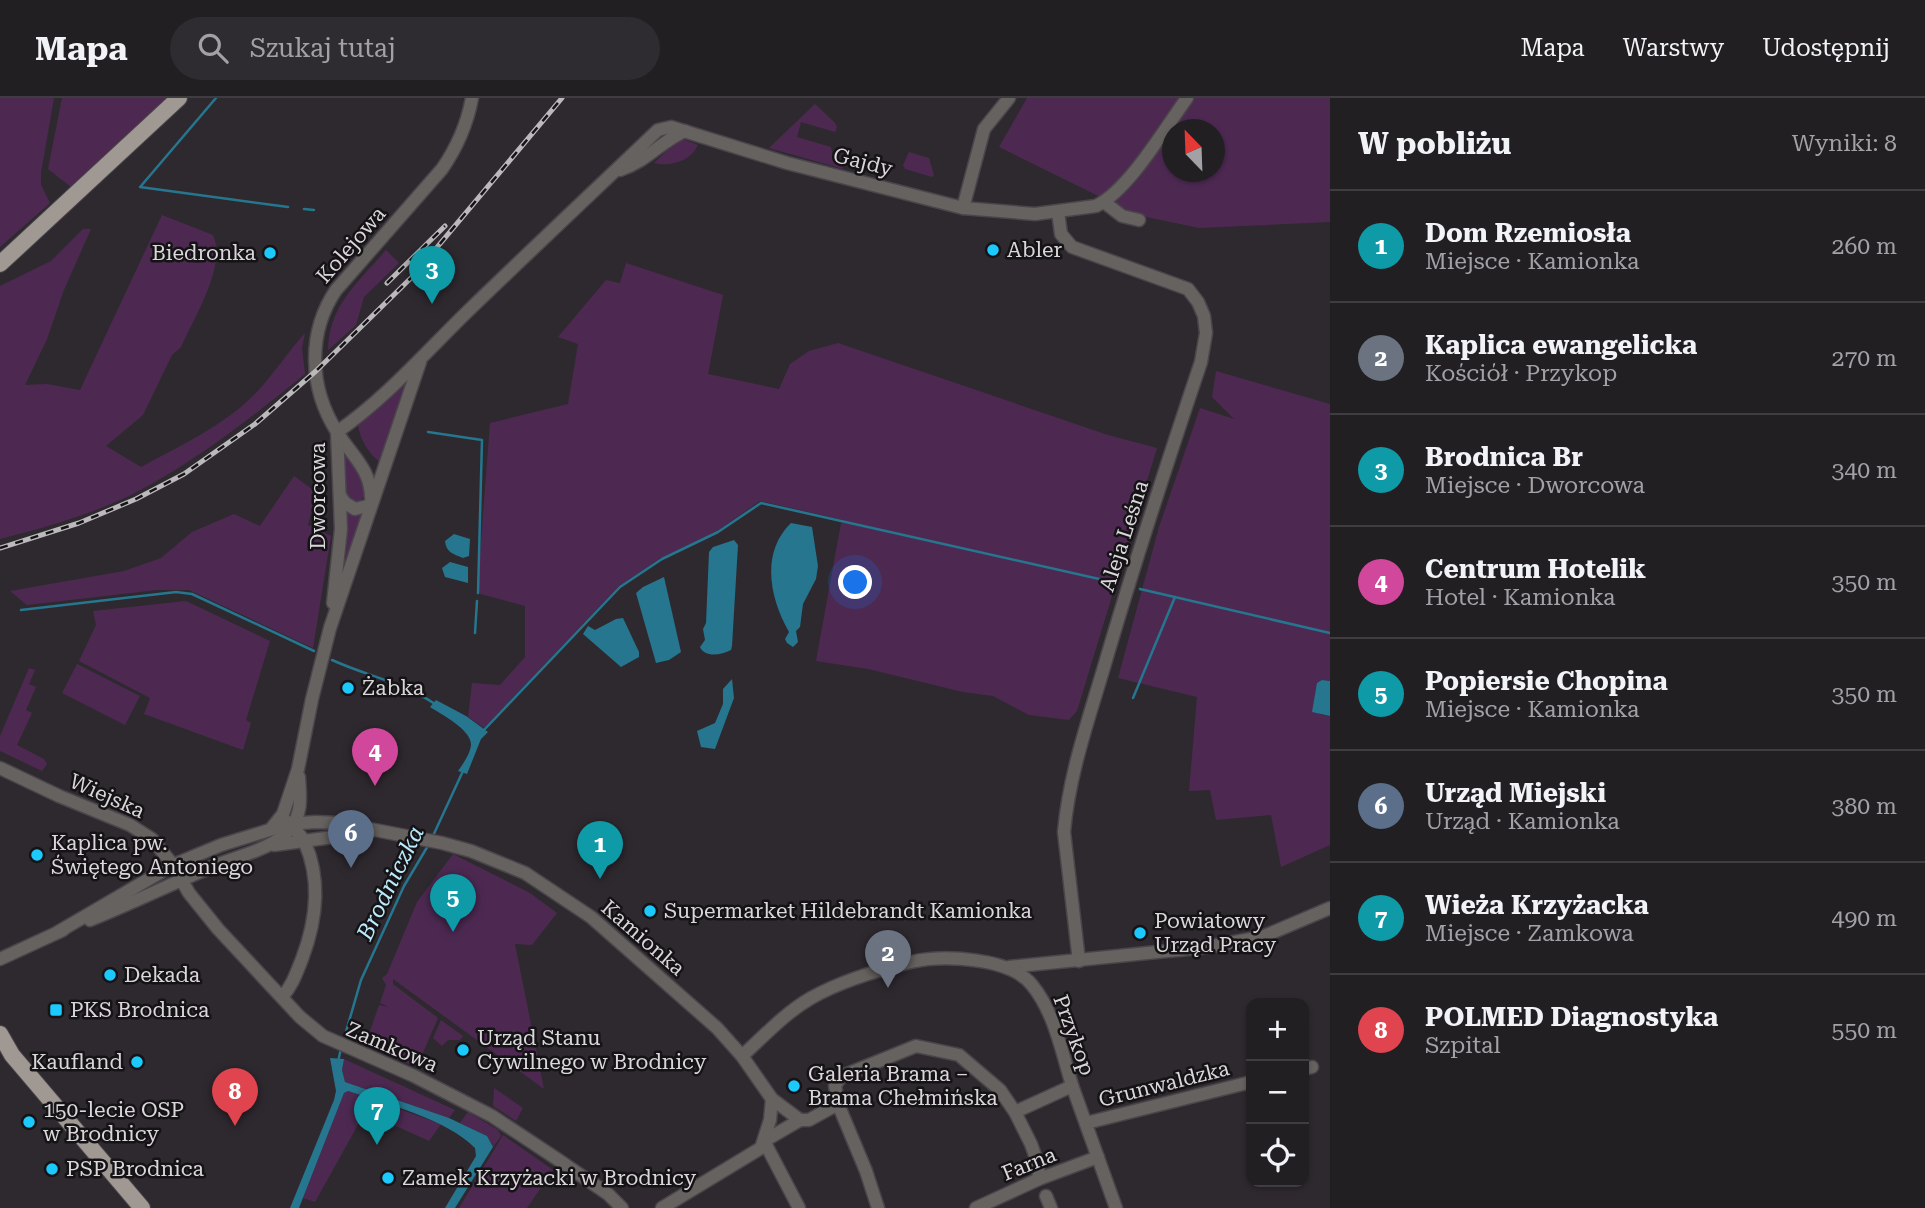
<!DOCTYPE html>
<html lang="pl">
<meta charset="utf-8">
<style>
body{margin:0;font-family:"Roboto Serif",serif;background:#2e2c30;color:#f1f3f6}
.controls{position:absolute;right:21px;bottom:21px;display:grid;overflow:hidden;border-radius:14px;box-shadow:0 2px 5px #0004}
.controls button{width:63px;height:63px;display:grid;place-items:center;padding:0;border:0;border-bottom:2px solid #3f3d41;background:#221f23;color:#f1f3f6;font:35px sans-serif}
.compass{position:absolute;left:1162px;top:21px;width:63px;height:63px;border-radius:50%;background:#221f23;box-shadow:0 2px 5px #0004;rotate:337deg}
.you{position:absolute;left:856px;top:485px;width:24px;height:24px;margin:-18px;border:5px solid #fff;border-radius:50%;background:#1a73e8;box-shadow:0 0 0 10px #1a73e833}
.badge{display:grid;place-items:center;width:46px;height:46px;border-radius:50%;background:#1cc9fc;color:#fff;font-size:23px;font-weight:700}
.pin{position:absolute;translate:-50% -58px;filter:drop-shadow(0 2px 4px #0008)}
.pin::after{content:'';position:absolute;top:37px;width:24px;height:21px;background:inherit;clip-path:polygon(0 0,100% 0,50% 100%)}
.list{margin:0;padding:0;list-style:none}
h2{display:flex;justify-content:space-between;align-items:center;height:91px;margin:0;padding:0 28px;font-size:30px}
h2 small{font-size:23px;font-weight:400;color:#a2a2a6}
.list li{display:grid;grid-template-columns:46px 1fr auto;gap:21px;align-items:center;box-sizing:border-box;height:112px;padding:0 28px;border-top:2px solid #3f3d41}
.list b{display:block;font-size:26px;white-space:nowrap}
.list p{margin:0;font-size:23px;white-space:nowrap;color:#a2a2a6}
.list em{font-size:23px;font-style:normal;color:#a2a2a6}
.icon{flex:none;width:38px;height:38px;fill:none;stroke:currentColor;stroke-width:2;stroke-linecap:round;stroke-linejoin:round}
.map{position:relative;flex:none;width:1330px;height:1110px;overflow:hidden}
header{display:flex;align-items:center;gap:42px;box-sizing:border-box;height:98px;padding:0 35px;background:#221f23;border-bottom:2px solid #3f3d41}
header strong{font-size:33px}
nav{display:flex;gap:38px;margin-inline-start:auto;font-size:24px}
.search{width:490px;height:63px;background:#2e2c30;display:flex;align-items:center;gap:18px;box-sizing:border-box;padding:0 24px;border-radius:38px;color:#a2a2a6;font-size:26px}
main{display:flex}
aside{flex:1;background:#221f23}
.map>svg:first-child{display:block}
</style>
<header>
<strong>Mapa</strong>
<div class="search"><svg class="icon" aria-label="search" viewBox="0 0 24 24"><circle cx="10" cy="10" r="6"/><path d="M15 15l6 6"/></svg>Szukaj tutaj</div>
<nav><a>Mapa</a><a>Warstwy</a><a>Udostępnij</a></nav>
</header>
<main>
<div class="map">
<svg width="1330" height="1110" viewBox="0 0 1330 1110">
<rect width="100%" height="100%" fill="#2e292f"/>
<g fill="#4d2952" fill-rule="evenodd">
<path d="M0 0H54L41 75V87L50 105 0 149Z"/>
<path d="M62 0H168L71 89 48 71Z"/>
<path d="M1027 0H1330V124L1199 130 1137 117 999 49ZM1172 32H1214V74H1172Z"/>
<path d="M815 6 835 25 837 29 835 34 801 24 797 39 831 49 833 59 842 66 843 71 769 50Z"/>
<path d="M678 42H685L698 47C691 63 670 69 654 65Z"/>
<path d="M909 54 929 60 934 77 932 79 905 71 903 67Z"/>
<path d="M162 117 213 137C227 167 194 220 181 249L172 257 143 317 106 348 141 369C180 348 225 327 256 295 273 277 288 254 305 235L302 250 305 276C251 320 195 364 133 396 92 416 44 430 0 441V188L51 163 83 131H91L64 192 47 241 25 287 47 286 80 292Z"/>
<path d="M386 152 399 165 364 199 356 227 328 252C329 207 358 185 386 152Z"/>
<path d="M626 165 723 197 708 276 779 291 790 266 809 253 838 245 1108 337 1157 350 1077 613 1069 622 1029 617 993 598 963 594 868 571 816 563 841 425 843 422 760 403 717 433 661 460 619 488 484 630 468 619 472 585 500 587 525 559V508L477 495 490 325 568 306 578 246 558 239 606 182 620 185Z"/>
<path d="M1216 273 1330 306V583L1322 582 1319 616 1330 618V747L1281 769 1271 717 1216 722 1210 692 1189 693 1197 599 1118 580 1159 429 1200 310 1234 321 1212 299Z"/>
<path d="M405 284V285L380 364C368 355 360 341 358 327Z"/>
<path d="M343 352C354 367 362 379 365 397L359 404H352L346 397Z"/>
<path d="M294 378 316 394 308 427 331 438 313 550 189 492H157L27 507 10 493 124 473 161 460 192 434 234 416 260 428Z"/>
<path d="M348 413 362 416 348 459 346 458Z"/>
<path d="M186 503 270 543 246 622 251 625 243 652 144 616 150 600 79 563 96 527 93 513Z"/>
<path d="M77 566 140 598 125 627 62 595Z"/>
<path d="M29 570 35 572 29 586 36 589 26 612 32 615 17 647 44 661 47 666 42 673 0 653V638Z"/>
<path d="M453 756 530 795 557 815 532 847 515 846 544 991 393 881V886L438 920 419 964 414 968 365 948 379 907 389 909 380 905 386 887 382 880 387 876 417 804Z"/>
<path d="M441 922 463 938 460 942H448L442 948 433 940Z"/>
<path d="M344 961 455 1012 449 1020 345 984 342 972Z"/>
<path d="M494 990 523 1010 516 1023 493 1008Z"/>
<path d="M348 993 441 1026 429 1043 365 1014 315 1104 303 1100 344 995Z"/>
<path d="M468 1014 498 1032 501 1038 493 1049 487 1038 460 1025Z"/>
<path d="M503 1037 553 1072 527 1110H459Z"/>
</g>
<g fill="#25768e">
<path d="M791 425 812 429 818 468 816 481 803 506 800 529 796 533 798 544 793 549 787 545 785 541 789 534C770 501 760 455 791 425Z"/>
<path d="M454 436 470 441 469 458 463 460C453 456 446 454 445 443Z"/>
<path d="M734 442 738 447 732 548 731 552C721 557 705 560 700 549L705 542 703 531 706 525 709 454 713 449Z"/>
<path d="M450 464 468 469V485L445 479 442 470Z"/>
<path d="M664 479 681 554 669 562 656 565 636 495 643 489Z"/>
<path d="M623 520 639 554V559L621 569 583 536 588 528 595 532 616 521Z"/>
<path d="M732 581 734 600 715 651 701 649 697 633 715 625 723 606V591Z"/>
<path d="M1322 582 1330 583V618L1312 614 1317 585Z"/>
<path d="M436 602 466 618 488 634 481 641 467 676 458 673C463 666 470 656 471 647 472 632 441 616 430 609Z"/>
<path d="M330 960 344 961 342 972 345 984 449 1020 487 1038 493 1049 455 1110H445L476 1058 475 1050C445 1020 388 1007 348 993L344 995 299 1110H290L334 1002 336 993Z"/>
</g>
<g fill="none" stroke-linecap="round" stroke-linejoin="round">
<g stroke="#25768e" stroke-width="2.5">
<path d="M141 88 216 0"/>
<path d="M140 89 288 109"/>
<path d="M304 111 314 112"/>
<path d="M428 334 482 342 478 495"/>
<path d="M1140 491 1330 535"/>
<path d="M21 512 176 494 192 496 314 553"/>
<path d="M475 535 477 503"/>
<path d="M332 562C367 578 402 584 435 606"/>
<path d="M1133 600 1175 499"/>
<path d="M483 633 620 489 662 461 718 434 761 405 1117 485"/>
<path d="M432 740 463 673"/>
<path d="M343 944 361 882 404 788 429 746"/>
<path d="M338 964 341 950"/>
</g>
<g stroke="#4a454b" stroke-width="15">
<g id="minor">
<path d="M620 72C647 63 660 44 685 33"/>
<path d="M1104 104 1122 118 1139 122"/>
<path d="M963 110 984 31 1009 0"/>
<path d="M1058 114 1061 136 1072 149 1188 191 1198 204 1204 218 1206 235 1201 264C1167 365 1134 466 1104 569 1088 623 1069 677 1064 734L1079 863"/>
<path d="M337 334C385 301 425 255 467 214 530 153 594 93 658 32L671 29 787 65 963 110 1035 116 1096 108C1129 92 1165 30 1187 0"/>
<path d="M341 399 345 405 355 411 371 407"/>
<path d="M371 400C371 371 351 357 337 334 309 290 307 235 336 192L442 71C458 48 467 27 472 0"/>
<path d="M333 505 341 431 337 334"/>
<path d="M0 670 59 698 130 727 152 741 173 767 189 795 218 831 300 919 323 938 414 978 492 1018 557 1061 608 1096 622 1110"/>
<path d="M271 731 283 716 298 671 312 601 330 530 420 264"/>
<path d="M274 747 363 735"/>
<path d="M90 822C130 806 169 787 209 770 233 759 273 752 290 731 303 715 300 697 299 679"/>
<path d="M58 834 173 767 221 747 289 726 315 724 339 725 442 745 471 753 525 775 591 819 717 930 742 958 772 1001 800 1022"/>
<path d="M0 861 63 832"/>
<path d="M1009 869 1207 849 1262 839 1330 810"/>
<path d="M282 899C292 888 296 876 302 861 316 824 322 784 305 745 302 737 294 732 288 724"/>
<path d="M742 958C764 938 785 915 811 900 841 883 878 872 911 864 943 857 1010 859 1032 887 1055 915 1062 956 1073 990 1087 1030 1102 1070 1116 1110"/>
<path d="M1304 971 1312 969"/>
<path d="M1015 1014 1072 988"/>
<path d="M1086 1025 1251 984"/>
<path d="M764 1043 800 1022H809L838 1006"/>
<path d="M764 1043 799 1110"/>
<path d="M1046 1098 1051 1110"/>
<path d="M662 1110 761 1050 770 1022 772 1001"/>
<path d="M878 1110 866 1073 838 1006 835 987 842 978 916 948 959 957 1000 992 1015 1014 1031 1046 1038 1066 1039 1081"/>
<path d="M976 1110 1039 1081 1098 1059"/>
</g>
</g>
<g stroke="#4a454b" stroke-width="18">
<g id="major">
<path d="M0 166 179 0"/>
<path d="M0 936 12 957 142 1110"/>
</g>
</g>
<use href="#minor" stroke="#66625f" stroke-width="12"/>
<use href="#major" stroke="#a09893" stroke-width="16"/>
<g stroke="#bcb9bd" stroke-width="5">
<g id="rail">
<path d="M387 185 445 128"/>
<path d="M0 450 79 425 136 401 184 376 255 326 316 273 413 178 562 0"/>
</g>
</g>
<use href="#rail" stroke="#151315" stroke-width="2.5" stroke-dasharray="8" stroke-linecap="butt"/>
</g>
<g fill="#1cc9fc" stroke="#151315" stroke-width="2.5">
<circle cx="993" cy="152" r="7"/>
<circle cx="270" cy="155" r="7"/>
<circle cx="348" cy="590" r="7"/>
<circle cx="37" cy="757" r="7"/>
<circle cx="650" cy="813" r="7"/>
<circle cx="1140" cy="835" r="7"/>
<circle cx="110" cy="877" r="7"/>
<rect x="49" y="905" width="14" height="14" rx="3.5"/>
<circle cx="463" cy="952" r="7"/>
<circle cx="137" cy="964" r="7"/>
<circle cx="794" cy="988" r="7"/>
<circle cx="29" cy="1024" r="7"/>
<circle cx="52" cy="1071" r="7"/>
<circle cx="388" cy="1080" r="7"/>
</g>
<g text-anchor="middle" stroke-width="5" stroke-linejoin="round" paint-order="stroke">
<g font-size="21" fill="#dad7db" stroke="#151315">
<text transform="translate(863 64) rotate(14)" y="7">Gajdy</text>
<text transform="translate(351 147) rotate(-49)" y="7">Kolejowa</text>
<text transform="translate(318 398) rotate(-90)" y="7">Dworcowa</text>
<text transform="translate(1124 438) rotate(-72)" y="7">Aleja Leśna</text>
<text transform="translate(107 698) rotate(24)" y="7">Wiejska</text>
<text transform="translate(643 840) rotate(41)" y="7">Kamionka</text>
<text transform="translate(1074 937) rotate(70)" y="7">Przykop</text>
<text transform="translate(392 949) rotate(23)" y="7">Zamkowa</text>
<text transform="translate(1164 986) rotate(-14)" y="7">Grunwaldzka</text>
<text transform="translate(1029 1066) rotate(-22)" y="7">Farna</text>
</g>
<g font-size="21" fill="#dad7db" stroke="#151315" text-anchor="start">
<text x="1007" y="159">Abler</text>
<text x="256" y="162" text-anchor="end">Biedronka</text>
<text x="362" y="597">Żabka</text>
<text x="51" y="752">Kaplica pw.<tspan x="51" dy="24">Świętego Antoniego</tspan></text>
<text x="664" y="820">Supermarket Hildebrandt Kamionka</text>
<text x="1154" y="830">Powiatowy<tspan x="1154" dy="24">Urząd Pracy</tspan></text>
<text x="124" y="884">Dekada</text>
<text x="70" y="919">PKS Brodnica</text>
<text x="477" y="947">Urząd Stanu<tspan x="477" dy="24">Cywilnego w Brodnicy</tspan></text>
<text x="123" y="971" text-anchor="end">Kaufland</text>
<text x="808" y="983">Galeria Brama –<tspan x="808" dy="24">Brama Chełmińska</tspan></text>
<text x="43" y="1019">150-lecie OSP<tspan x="43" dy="24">w Brodnicy</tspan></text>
<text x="66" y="1078">PSP Brodnica</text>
<text x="402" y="1087">Zamek Krzyżacki w Brodnicy</text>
</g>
<g font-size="23" font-style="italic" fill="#baeafb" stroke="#151315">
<text transform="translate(390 785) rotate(-64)" y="8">Brodniczka</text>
</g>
</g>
</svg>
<div class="controls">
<button>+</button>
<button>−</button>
<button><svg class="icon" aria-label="locate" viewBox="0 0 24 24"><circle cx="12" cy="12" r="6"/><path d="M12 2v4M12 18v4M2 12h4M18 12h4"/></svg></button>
</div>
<svg class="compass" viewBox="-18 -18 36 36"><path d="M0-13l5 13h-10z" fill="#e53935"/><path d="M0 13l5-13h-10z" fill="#a2a2a6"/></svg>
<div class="you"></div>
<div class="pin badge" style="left:600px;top:781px;background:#0f9aa8">1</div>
<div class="pin badge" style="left:888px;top:890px;background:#6b7280">2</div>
<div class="pin badge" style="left:432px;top:206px;background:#0f9aa8">3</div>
<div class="pin badge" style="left:375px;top:688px;background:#d1479c">4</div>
<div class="pin badge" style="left:453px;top:834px;background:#0f9aa8">5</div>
<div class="pin badge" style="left:351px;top:770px;background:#5c6f8a">6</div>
<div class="pin badge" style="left:377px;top:1047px;background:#0f9aa8">7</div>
<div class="pin badge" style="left:235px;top:1028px;background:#e0444e">8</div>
</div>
<aside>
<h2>W pobliżu<small>Wyniki: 8</small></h2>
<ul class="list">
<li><span class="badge" style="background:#0f9aa8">1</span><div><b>Dom Rzemiosła</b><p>Miejsce · Kamionka</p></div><em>260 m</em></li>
<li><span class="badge" style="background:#6b7280">2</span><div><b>Kaplica ewangelicka</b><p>Kościół · Przykop</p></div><em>270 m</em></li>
<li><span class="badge" style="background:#0f9aa8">3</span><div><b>Brodnica Br</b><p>Miejsce · Dworcowa</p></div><em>340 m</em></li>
<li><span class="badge" style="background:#d1479c">4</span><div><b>Centrum Hotelik</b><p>Hotel · Kamionka</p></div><em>350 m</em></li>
<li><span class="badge" style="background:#0f9aa8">5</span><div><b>Popiersie Chopina</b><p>Miejsce · Kamionka</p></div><em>350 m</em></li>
<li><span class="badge" style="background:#5c6f8a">6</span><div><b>Urząd Miejski</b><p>Urząd · Kamionka</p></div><em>380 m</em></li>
<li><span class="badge" style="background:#0f9aa8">7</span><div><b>Wieża Krzyżacka</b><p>Miejsce · Zamkowa</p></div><em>490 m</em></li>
<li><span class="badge" style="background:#e0444e">8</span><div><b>POLMED Diagnostyka</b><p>Szpital</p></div><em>550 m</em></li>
</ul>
</aside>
</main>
